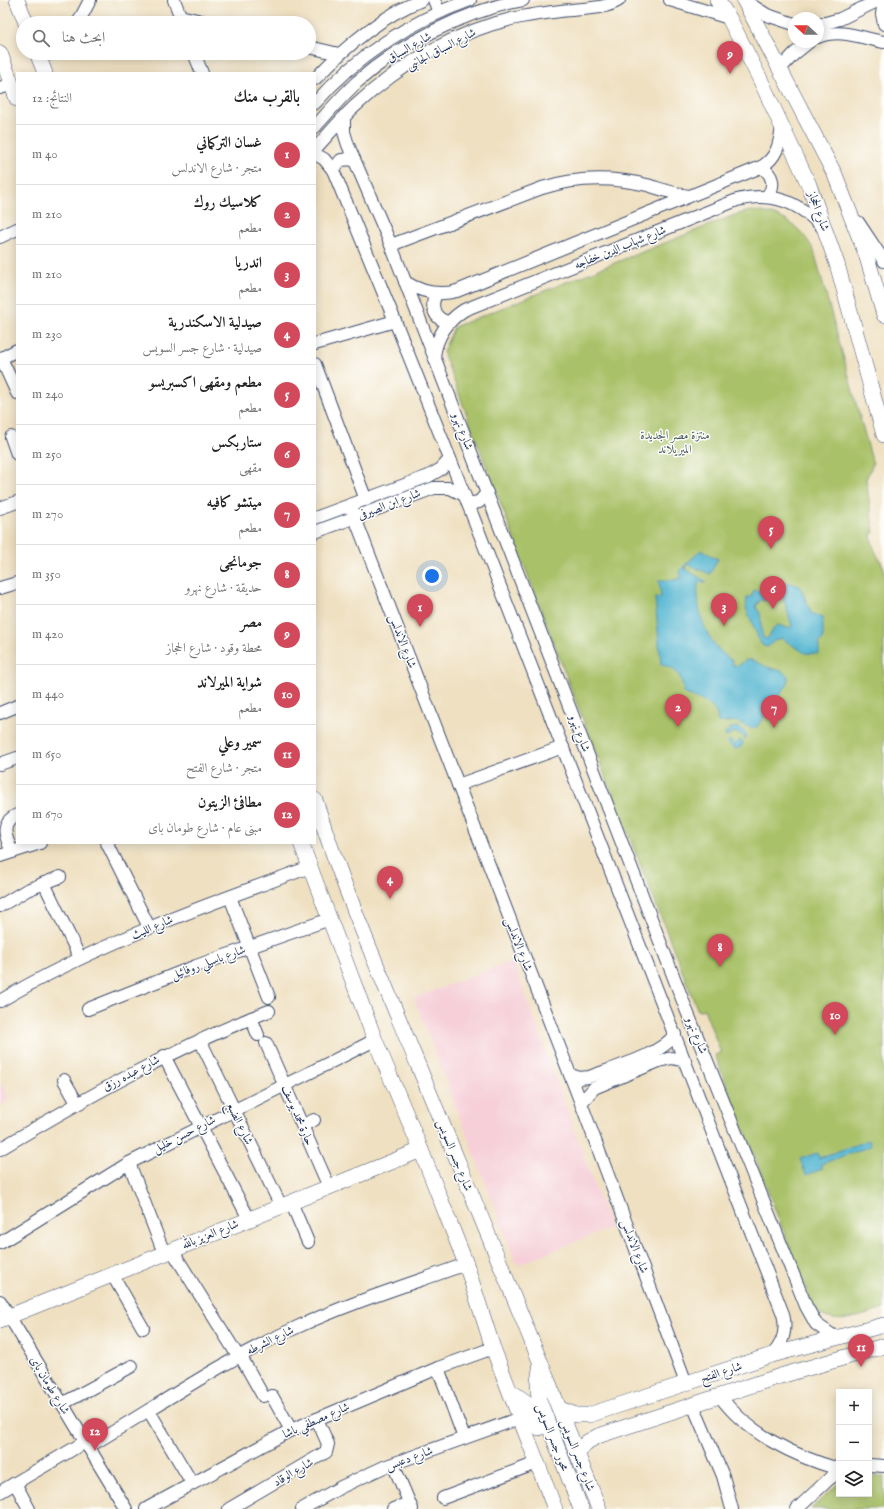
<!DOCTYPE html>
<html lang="ar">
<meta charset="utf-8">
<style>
body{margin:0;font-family:"IM FELL English",Amiri,serif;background:#f6f6f6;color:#222;direction:rtl}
.controls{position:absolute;right:12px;bottom:12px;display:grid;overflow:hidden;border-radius:0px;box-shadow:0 2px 10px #0003}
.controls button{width:36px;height:36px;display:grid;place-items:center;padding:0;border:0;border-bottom:1px solid #e0e0e0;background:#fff;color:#222;font:20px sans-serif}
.compass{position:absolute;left:788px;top:12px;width:36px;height:36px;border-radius:50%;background:#fff;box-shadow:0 2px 10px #0003;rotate:292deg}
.you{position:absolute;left:432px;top:576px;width:14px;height:14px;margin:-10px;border:3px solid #fff;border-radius:50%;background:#1a73e8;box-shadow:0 0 0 6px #1a73e833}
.badge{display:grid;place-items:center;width:26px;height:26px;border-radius:50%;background:#d1495b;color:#fff;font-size:13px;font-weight:700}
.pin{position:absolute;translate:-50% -33px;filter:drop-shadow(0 1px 2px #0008)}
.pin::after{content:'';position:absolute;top:21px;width:14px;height:12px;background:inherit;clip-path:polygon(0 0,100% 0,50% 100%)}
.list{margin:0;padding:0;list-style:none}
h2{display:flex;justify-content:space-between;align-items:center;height:52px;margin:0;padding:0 16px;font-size:17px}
h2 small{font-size:13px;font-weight:400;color:#767676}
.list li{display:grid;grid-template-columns:26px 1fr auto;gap:12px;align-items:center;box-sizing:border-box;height:60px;padding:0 16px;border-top:1px solid #e0e0e0}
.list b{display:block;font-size:15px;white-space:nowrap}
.list p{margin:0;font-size:13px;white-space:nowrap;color:#767676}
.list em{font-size:13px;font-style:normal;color:#767676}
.icon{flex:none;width:22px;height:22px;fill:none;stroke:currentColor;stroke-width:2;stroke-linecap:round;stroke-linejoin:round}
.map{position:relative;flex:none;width:884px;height:1509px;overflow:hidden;direction:ltr}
.search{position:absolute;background:#fff;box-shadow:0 2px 10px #0003;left:16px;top:16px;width:300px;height:44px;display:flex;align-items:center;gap:10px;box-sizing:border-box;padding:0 14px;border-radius:22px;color:#767676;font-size:15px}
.panel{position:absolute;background:#fff;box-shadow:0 2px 10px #0003;left:16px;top:72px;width:300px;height:772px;border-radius:0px;direction:rtl}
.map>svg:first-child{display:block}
</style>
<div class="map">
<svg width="884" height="1509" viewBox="0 0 884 1509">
<rect width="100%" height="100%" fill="#fdfcf7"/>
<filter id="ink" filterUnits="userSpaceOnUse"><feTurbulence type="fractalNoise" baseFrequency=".025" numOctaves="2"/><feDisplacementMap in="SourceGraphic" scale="8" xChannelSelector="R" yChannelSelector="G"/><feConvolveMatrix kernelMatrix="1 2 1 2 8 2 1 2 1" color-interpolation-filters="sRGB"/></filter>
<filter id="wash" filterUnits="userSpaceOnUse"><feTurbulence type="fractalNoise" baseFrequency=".012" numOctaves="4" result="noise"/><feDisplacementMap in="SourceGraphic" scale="16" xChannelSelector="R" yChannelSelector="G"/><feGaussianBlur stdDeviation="0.9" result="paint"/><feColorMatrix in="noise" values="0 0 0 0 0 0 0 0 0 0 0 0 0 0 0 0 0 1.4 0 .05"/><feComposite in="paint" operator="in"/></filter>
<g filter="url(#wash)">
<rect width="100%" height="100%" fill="#efe0c1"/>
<g fill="#f6cfd9">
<path d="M513 961 610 1228 517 1265 414 998Z"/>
<path d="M0 1083 10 1099 0 1105Z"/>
</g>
<g fill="#a9c167" stroke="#627862">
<path d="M749 211C778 211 801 225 814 251L873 464 866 479 874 533H871C871 546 878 557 884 567V1309C859 1316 826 1332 811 1302L715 1055 721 1053 704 1009 698 1011 575 699 443 352 454 327 732 216Z"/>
<path d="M869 1476H884V1509H811L839 1483V1494H869Z"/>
</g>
<g fill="#52b5d1" stroke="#367298" fill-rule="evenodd">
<path d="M701 550 718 559 710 574 687 564 685 569 707 582H698C696 612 706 645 733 661L732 664 738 666 746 660H752L767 667 782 671 788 676V684L756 728C748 729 745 725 738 722 731 720 725 724 718 722 718 703 697 699 683 693 684 679 677 667 661 665L655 598 661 597 659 580H675L682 577 679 571Z"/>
<path d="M778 580 800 586 811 613 823 618V639L819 643V654L805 653 781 638 775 640 768 647 763 646 760 642 746 608 747 597H751L754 590 778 594ZM783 597 792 626 788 628 778 625 774 628 768 638 764 639C759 631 763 620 759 611L757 610 756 604H759L758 601Z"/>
<path d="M737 727 744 731 747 737 745 739 741 734 734 732 726 737 725 734 730 728Z"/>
<path d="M730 740 735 745 740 740 743 742 741 747 736 749 729 744 728 742Z"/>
<path d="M869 1140 871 1146 821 1164 822 1169 806 1175 800 1159 817 1153 819 1158Z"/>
</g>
</g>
<g filter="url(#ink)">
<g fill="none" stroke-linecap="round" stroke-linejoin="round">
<g stroke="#3b4a6d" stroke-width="14">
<g id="minor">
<path d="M174 0 183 23"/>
<path d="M434 0 439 12"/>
<path d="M670 0 729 18"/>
<path d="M884 0 882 14 884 24"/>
<path d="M745 1 767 15 794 24"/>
<path d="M180 16 210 23"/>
<path d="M78 23 90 0"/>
<path d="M818 25 840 19 879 0"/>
<path d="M818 37C840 28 861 38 884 42"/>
<path d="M309 47 339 54"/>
<path d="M194 53 202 73"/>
<path d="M38 55 53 53"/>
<path d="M780 69 794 54 809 42"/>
<path d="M315 79C345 47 381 16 422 0"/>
<path d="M0 88 12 84"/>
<path d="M315 103C356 56 411 21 470 0"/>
<path d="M344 116V132L348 145 391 245 686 1009 806 1306 816 1324 836 1338"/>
<path d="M315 127C329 111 342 96 357 82 400 44 466 10 523 0"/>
<path d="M315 149C328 135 340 120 354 107 400 64 459 29 521 17 538 14 555 11 572 10 588 8 605 9 619 0"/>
<path d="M315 154 324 159 333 170 395 321 468 504 783 1314C787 1329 783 1344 772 1355"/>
<path d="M761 167C773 174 776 186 767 196"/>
<path d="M333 170 341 160 354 159"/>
<path d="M858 222 884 261"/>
<path d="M0 237 17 229"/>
<path d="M391 245 542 188C577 177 613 177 647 185 661 189 674 194 689 196"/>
<path d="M405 282C421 292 438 296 457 291L761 167C777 158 780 143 782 126"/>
<path d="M437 293C429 305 434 320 449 322"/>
<path d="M315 344 395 321"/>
<path d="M434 356C437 335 447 321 464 310L737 200C772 191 800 202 823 228"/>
<path d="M1 358 17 393"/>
<path d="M0 359 17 350"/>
<path d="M315 364 366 500"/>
<path d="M11 437 17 454"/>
<path d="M468 504 479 502 487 493"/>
<path d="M350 505 581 1103 686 1383"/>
<path d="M0 508 17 502"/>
<path d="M315 518 429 476 441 469 450 459"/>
<path d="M315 532 434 488H450L464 495"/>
<path d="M0 588 17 583"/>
<path d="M0 713 17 706"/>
<path d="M0 764 17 758"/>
<path d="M458 785 563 747"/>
<path d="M107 843 149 927"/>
<path d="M12 852C5 836 0 823 17 815"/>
<path d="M0 856 40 843"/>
<path d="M44 883 80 958"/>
<path d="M230 897 269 997"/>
<path d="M0 906 27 890 60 877"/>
<path d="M0 1001C98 943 204 906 310 867"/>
<path d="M88 1009 196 966 330 919"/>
<path d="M251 1018 258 1035"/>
<path d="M200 1040 281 1206"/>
<path d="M266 1043 329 1187"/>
<path d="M164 1056 249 1219"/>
<path d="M570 1075 580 1078 589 1077C613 1068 662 1055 675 1034"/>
<path d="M64 1080 77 1103"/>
<path d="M581 1103 594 1088 659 1061 672 1058 685 1061"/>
<path d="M303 1125 314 1120"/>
<path d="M0 1149C87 1097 174 1048 269 1011"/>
<path d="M129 1163 164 1253"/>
<path d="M291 1202 308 1242"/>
<path d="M0 1243 129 1163 375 1040"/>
<path d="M172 1250 238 1356"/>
<path d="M112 1274 143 1328"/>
<path d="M0 1301 126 1509"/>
<path d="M240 1355 263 1396"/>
<path d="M438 1368 464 1438"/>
<path d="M272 1396 291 1430"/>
<path d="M720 1396C746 1433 796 1457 839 1469"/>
<path d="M62 1404 132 1366"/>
<path d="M693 1405 723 1476 732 1509"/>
<path d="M149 1411 192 1483"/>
<path d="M88 1447C156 1407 221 1362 293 1329 348 1303 408 1285 466 1264"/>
<path d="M393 1464 412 1509"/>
<path d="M869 1465 884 1466"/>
<path d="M15 1483 29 1509"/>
<path d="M0 1492 85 1442"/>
<path d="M443 1498 537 1463"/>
<path d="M146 1509 291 1430 438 1368 493 1348"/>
<path d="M229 1509 326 1452 328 1444 317 1419"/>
<path d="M302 1509 341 1487 384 1467 520 1418"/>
<path d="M393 1509 409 1503"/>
<path d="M797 1509 829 1479 839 1472"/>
</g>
</g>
<g stroke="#3b4a6d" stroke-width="16">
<g id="major">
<path d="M17 0 26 23"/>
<path d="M717 0 729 18 760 79 809 185 837 264 884 435"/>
<path d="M744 0 835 175 866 254 884 315"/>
<path d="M0 53 17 99"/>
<path d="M37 53 45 73"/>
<path d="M315 800C344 891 382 978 418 1065 479 1213 541 1360 599 1509"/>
<path d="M301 843 375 1040 421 1150 466 1264 493 1348 555 1509"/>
<path d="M0 1320 421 1150"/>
<path d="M541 1363 538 1382 539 1400 581 1509"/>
<path d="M510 1391 526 1402 539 1428"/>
<path d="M560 1409 576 1415H589L772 1355 884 1325"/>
<path d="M577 1453 587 1442 598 1436 777 1377 884 1346"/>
</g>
</g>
<use href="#minor" stroke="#fff" stroke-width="12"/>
<use href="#major" stroke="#fff" stroke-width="15"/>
</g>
</g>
<g text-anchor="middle" stroke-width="3" stroke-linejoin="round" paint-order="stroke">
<g font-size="12" fill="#1b2f5e" stroke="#fdfcf7">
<text transform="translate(409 47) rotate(-30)" y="4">شارع السباق</text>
<text transform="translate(441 49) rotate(-28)" y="4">شارع السباق الجانبى</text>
<text transform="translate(819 211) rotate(70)" y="4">شارع الحجاز</text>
<text transform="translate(620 247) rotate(-22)" y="4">شارع شهاب الدين خفاجه</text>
<text transform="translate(463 431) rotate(69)" y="4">شارع نهرو</text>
<text transform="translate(389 504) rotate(-21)" y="4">شارع ابن الصيرفى</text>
<text transform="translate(403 641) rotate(69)" y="4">شارع الاندلس</text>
<text transform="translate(580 733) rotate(69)" y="4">شارع نهرو</text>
<text transform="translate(152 927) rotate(-23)" y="4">شارع الليث</text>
<text transform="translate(519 944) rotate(69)" y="4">شارع الاندلس</text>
<text transform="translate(208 962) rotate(-20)" y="4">شارع باسيلي روفائيل</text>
<text transform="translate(697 1035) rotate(68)" y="4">شارع نهرو</text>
<text transform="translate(131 1073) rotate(-28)" y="4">شارع عبده رزق</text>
<text transform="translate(298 1115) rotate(67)" y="4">حارة محمد يوسف</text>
<text transform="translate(240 1123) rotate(64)" y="4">شارع الضبع</text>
<text transform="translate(184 1134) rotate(-27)" y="4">شارع حسن خليل</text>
<text transform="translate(455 1155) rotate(68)" y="4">شارع جسر السويس</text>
<text transform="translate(210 1234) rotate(-22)" y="4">شارع العزيز بالله</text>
<text transform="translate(635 1246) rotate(69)" y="4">شارع الاندلس</text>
<text transform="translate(270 1340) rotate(-26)" y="4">شارع الشرطه</text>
<text transform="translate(721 1372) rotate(-18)" y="4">شارع الفتح</text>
<text transform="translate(50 1385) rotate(59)" y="4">شارع طومان باى</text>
<text transform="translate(316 1420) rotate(-24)" y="4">شارع مصطفي باشا</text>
<text transform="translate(553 1437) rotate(69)" y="4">محور جسر السويس</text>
<text transform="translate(578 1455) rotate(69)" y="4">شارع جسر السويس</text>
<text transform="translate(409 1458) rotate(-20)" y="4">شارع دعبس</text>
<text transform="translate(293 1472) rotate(-30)" y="4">شارع الوقاد</text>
</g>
<g font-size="12" fill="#465b61" stroke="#fdfcf7">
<text x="675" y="439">منتزة مصر الجديدة<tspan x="675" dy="14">الميريلاند</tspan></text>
</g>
</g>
</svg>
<div class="controls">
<button>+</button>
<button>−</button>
<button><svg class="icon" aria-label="layers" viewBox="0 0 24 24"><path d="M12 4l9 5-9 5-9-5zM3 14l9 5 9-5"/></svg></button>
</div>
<svg class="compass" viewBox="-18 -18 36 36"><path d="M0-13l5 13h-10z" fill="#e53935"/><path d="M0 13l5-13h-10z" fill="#767676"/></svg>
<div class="you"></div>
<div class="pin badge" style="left:420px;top:627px">1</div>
<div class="pin badge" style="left:678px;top:727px">2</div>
<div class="pin badge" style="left:724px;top:626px">3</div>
<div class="pin badge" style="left:390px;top:899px">4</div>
<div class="pin badge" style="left:771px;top:549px">5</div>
<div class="pin badge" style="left:773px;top:609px">6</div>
<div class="pin badge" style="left:774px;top:728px">7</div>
<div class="pin badge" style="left:720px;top:967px">8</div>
<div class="pin badge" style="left:730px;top:74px">9</div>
<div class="pin badge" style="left:835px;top:1035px">10</div>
<div class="pin badge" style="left:861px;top:1367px">11</div>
<div class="pin badge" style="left:95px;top:1451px">12</div>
<div class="search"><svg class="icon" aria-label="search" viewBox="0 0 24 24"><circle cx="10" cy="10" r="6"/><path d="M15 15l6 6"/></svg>ابحث هنا</div>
<section class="panel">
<h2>بالقرب منك<small>النتائج: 12</small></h2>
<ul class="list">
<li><span class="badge">1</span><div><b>غسان التركماني</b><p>متجر · شارع الاندلس</p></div><em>40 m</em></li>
<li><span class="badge">2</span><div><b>كلاسيك روك</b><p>مطعم</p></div><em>210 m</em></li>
<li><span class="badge">3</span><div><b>اندريا</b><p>مطعم</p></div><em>210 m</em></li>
<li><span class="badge">4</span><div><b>صيدلية الاسكندرية</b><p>صيدلية · شارع جسر السويس</p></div><em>230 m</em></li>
<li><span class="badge">5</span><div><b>مطعم ومقهى اكسبريسو</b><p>مطعم</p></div><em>240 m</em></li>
<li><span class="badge">6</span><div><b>ستاربكس</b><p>مقهى</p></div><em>250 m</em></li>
<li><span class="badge">7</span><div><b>ميتشو كافيه</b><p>مطعم</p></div><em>270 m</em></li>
<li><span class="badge">8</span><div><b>جومانجى</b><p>حديقة · شارع نهرو</p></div><em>350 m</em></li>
<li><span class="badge">9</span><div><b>مصر</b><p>محطة وقود · شارع الحجاز</p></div><em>420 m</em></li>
<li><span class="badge">10</span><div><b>شواية الميرلاند</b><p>مطعم</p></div><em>440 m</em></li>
<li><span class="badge">11</span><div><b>سمير وعلي</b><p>متجر · شارع الفتح</p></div><em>650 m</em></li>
<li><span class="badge">12</span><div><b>مطافئ الزيتون</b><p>مبنى عام · شارع طومان باى</p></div><em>670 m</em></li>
</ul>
</section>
</div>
